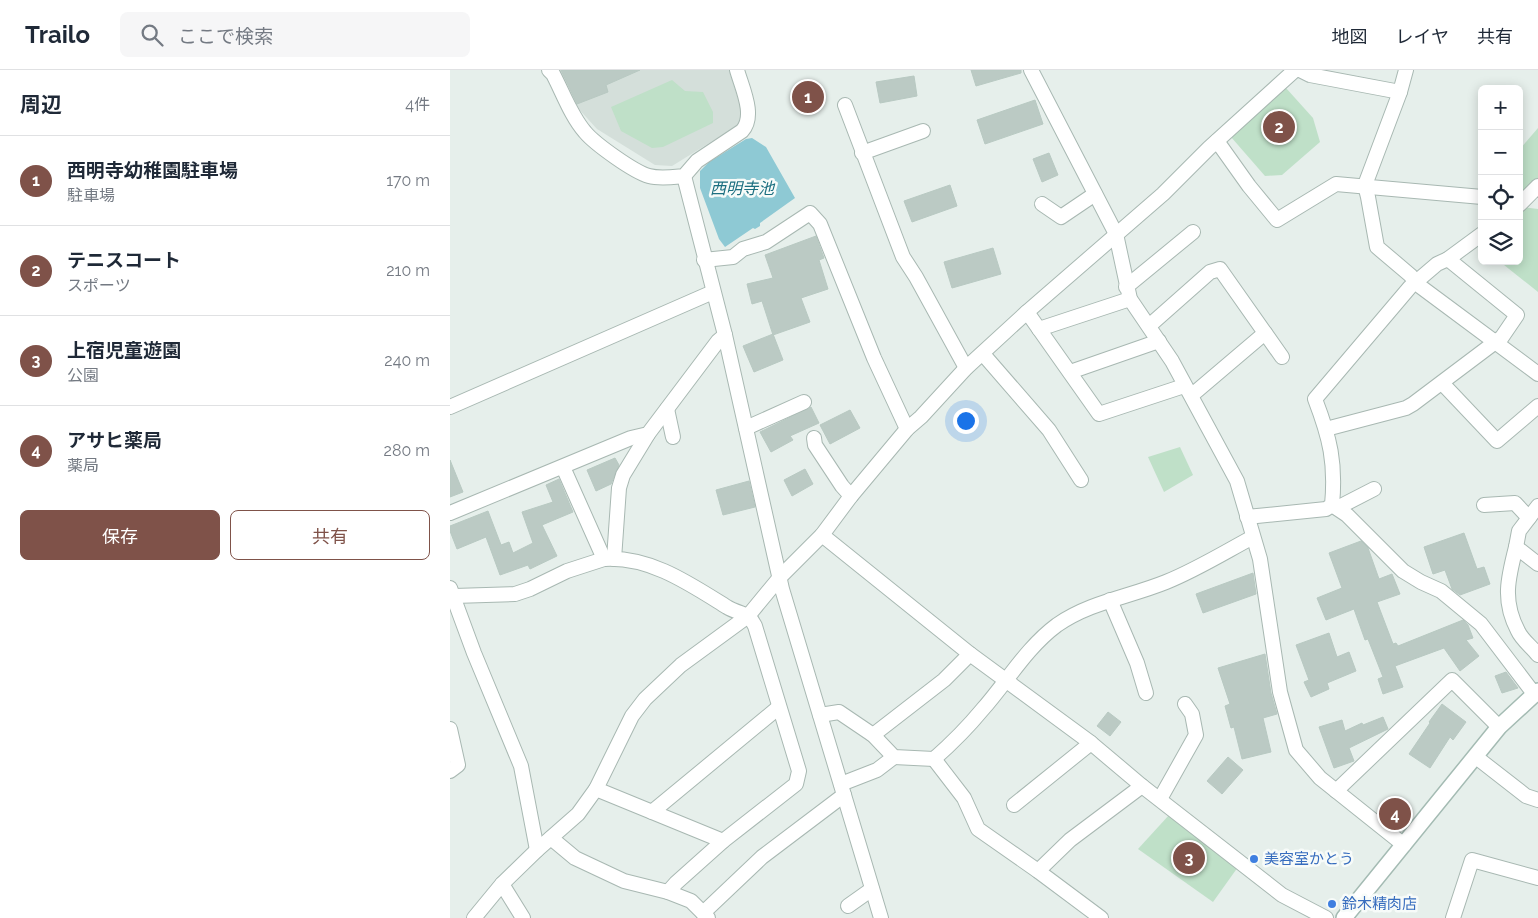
<!DOCTYPE html>
<html lang="ja">
<meta charset="utf-8">
<style>
body{margin:0;font-family:Raleway,"Noto Sans JP",sans-serif;background:#f6f6f7;color:#1f2937}
.controls{position:absolute;right:15px;top:15px;display:grid;overflow:hidden;border-radius:8px;box-shadow:0 2px 12px #0003}
.controls button{width:45px;height:45px;display:grid;place-items:center;padding:0;border:0;border-bottom:1px solid #e0e1e3;background:#fff;color:#1f2937;font:25px sans-serif}
.you{position:absolute;left:515px;top:350px;width:18px;height:18px;margin:-12px;border:4px solid #fff;border-radius:50%;background:#1a73e8;box-shadow:0 0 0 8px #1a73e833}
.badge{display:grid;place-items:center;width:32px;height:32px;border-radius:50%;background:#7f5249;color:#fff;font-size:16px;font-weight:700}
.pin{position:absolute;translate:-50% -50%;border:2px solid #fff;box-shadow:0 1px 5px #0006}
.list{margin:0;padding:0;list-style:none}
h2{display:flex;justify-content:space-between;align-items:center;height:65px;margin:0;padding:0 20px;font-size:21px}
h2 small{font-size:16px;font-weight:400;color:#747a83}
.list li{display:grid;grid-template-columns:32px 1fr auto;gap:15px;align-items:center;box-sizing:border-box;height:90px;padding:0 20px;border-top:1px solid #e0e1e3}
.list b{display:block;font-size:19px;white-space:nowrap}
.list p{margin:0;font-size:16px;white-space:nowrap;color:#747a83}
.list em{font-size:16px;font-style:normal;color:#747a83}
.actions{display:flex;gap:10px;padding:15px 20px}
.actions a{flex:1;padding:11px 0;border:1px solid #7f5249;border-radius:8px;text-align:center;font-size:18px;color:#7f5249}
.actions .main{background:#7f5249;color:#fff}
.icon{flex:none;width:28px;height:28px;fill:none;stroke:currentColor;stroke-width:2;stroke-linecap:round;stroke-linejoin:round}
.map{position:relative;flex:none;width:1088px;height:848px;overflow:hidden}
header{display:flex;align-items:center;gap:30px;box-sizing:border-box;height:70px;padding:0 25px;background:#fff;border-bottom:1px solid #e0e1e3}
header strong{font-size:24px}
nav{display:flex;gap:28px;margin-inline-start:auto;font-size:18px}
.search{width:350px;height:45px;background:#f6f6f7;display:flex;align-items:center;gap:12px;box-sizing:border-box;padding:0 18px;border-radius:8px;color:#747a83;font-size:19px}
main{display:flex}
aside{flex:1;background:#fff}
.map>svg:first-child{display:block}
</style>
<header>
<strong>Trailo</strong>
<div class="search"><svg class="icon" aria-label="search" viewBox="0 0 24 24"><circle cx="10" cy="10" r="6"/><path d="M15 15l6 6"/></svg>ここで検索</div>
<nav><a>地図</a><a>レイヤ</a><a>共有</a></nav>
</header>
<main>
<aside>
<h2>周辺<small>4件</small></h2>
<ul class="list">
<li><span class="badge">1</span><div><b>西明寺幼稚園駐車場</b><p>駐車場</p></div><em>170 m</em></li>
<li><span class="badge">2</span><div><b>テニスコート</b><p>スポーツ</p></div><em>210 m</em></li>
<li><span class="badge">3</span><div><b>上宿児童遊園</b><p>公園</p></div><em>240 m</em></li>
<li><span class="badge">4</span><div><b>アサヒ薬局</b><p>薬局</p></div><em>280 m</em></li>
</ul>
<div class="actions"><a class="main">保存</a><a>共有</a></div>
</aside>
<div class="map">
<svg width="1088" height="848" viewBox="0 0 1088 848">
<rect width="100%" height="100%" fill="#e6efeb"/>
<path fill="#d4dfda" d="M109 0H279L290 35V54L222 96 205 95 147 59 127 37Z"/>
<g fill="#bfe0c8">
<path d="M222 10 235 21 253 22 263 42V53L213 77 202 78 171 61 161 37Z"/>
<path d="M836 18 863 48 870 72 832 105 815 106 781 67Z"/>
<path d="M1088 58V112L1069 130V80Z"/>
<path d="M1073 137 1088 139V222L1049 191H1069V139Z"/>
<path d="M730 377 743 405 714 422 698 387Z"/>
<path d="M720 744 788 797 763 832 688 779Z"/>
</g>
<path fill="#8ec9d4" d="M302 68 316 77 345 128 310 153V156L305 159 303 158 275 177 269 169 250 118V101L259 92 296 69Z"/>
<g fill="#bbcac4" stroke="#b8c9c2">
<path d="M111 0H190L156 15 158 22 127 34Z"/>
<path d="M521 0H571V3L526 16Z"/>
<path d="M464 6 467 26 430 33 426 12Z"/>
<path d="M585 30 593 54 535 74 527 50Z"/>
<path d="M599 83 608 105 592 112 583 89Z"/>
<path d="M500 115 507 136 462 152 454 131Z"/>
<path d="M366 166 374 188 369 190 378 219 351 228 360 252 323 265 312 231 302 234 297 214 323 208 315 185Z"/>
<path d="M543 178 551 204 502 218 494 192Z"/>
<path d="M323 264 333 290 304 302 293 276Z"/>
<path d="M361 337 369 353 340 366 343 370 321 382 310 362Z"/>
<path d="M400 340 410 358 380 374 370 355Z"/>
<path d="M165 388 169 395 161 414 146 421 137 400Z"/>
<path d="M0 390 13 422 0 427Z"/>
<path d="M355 399 363 414 342 426 334 410Z"/>
<path d="M109 409 123 442 92 455 107 486 80 499 78 495 50 505 36 467 7 479 0 461V456L38 441 51 475 59 472 63 483 83 473 72 442 103 432 96 415Z"/>
<path d="M299 411 305 437 273 445 266 420Z"/>
<path d="M1014 463 1027 499 1034 497 1040 514 1010 525 1002 519 995 500 983 504 974 477Z"/>
<path d="M911 471 918 478 929 509 942 504 950 524 927 532 943 574 946 573 948 576 1013 550 1018 555 1023 568 1016 570 1029 586 1010 601 994 578 945 596 953 617 933 624 928 609 933 607 918 569 915 570 904 539 876 550 867 528 892 518 879 483Z"/>
<path d="M803 503 806 524 753 543 746 524Z"/>
<path d="M879 563 887 587 899 582 906 601 877 613 879 619 861 627 854 612 859 610 846 575Z"/>
<path d="M815 584 821 623 827 644 813 648 821 682 792 689 784 657 781 658 775 636 780 634 768 598Z"/>
<path d="M1056 602 1068 618 1052 623 1045 606Z"/>
<path d="M992 634 1016 652 1003 670 1000 667 980 698 959 684 980 653 979 652Z"/>
<path d="M658 642 671 652 660 666 647 656Z"/>
<path d="M933 647 938 659 899 678 904 691 884 698 869 657 892 650 895 661 912 653 913 655Z"/>
<path d="M778 687 793 700 772 724 757 711Z"/>
</g>
<g fill="none" stroke-linecap="round" stroke-linejoin="round">
<g stroke="#a8b8b2" stroke-width="16">
<g id="street">
<path d="M99 0 103 4C113 23 121 46 135 62 145 74 184 102 199 106 210 109 223 107 234 106L247 91 292 61C306 46 292 18 287 0"/>
<path d="M581 0 666 164 680 229 722 291 787 411 810 489 830 622 846 680 870 708 954 775"/>
<path d="M850 0 860 5 950 22 915 115 918 127 927 177 960 205 971 217 1088 304"/>
<path d="M950 22 956 0"/>
<path d="M395 35 453 187 466 207 516 298"/>
<path d="M767 71 799 116 827 150 886 114 1032 127"/>
<path d="M412 83 473 61"/>
<path d="M234 106 275 265 332 519 431 848"/>
<path d="M592 134 611 147 645 124"/>
<path d="M1069 135 1088 116"/>
<path d="M998 189 1032 164"/>
<path d="M254 190 283 187 293 179 316 172 360 143 370 154 424 288 457 359"/>
<path d="M676 217 743 162"/>
<path d="M577 242 649 344 734 316"/>
<path d="M699 256 760 202 770 199 832 287"/>
<path d="M589 259 680 229"/>
<path d="M533 284 599 360 631 410"/>
<path d="M620 302 709 271"/>
<path d="M992 313 1047 371 1088 336"/>
<path d="M742 325 815 263"/>
<path d="M0 337 263 222"/>
<path d="M217 339 223 367"/>
<path d="M296 358 354 332"/>
<path d="M364 368 365 375 392 416 401 426"/>
<path d="M882 435 897 445 953 501 971 512 991 521 1031 554 1085 625"/>
<path d="M1034 435 1065 433 1079 448"/>
<path d="M887 438 924 419"/>
<path d="M0 443 181 368 198 364 268 271 275 265"/>
<path d="M797 447 876 439 882 435C886 393 880 368 865 329L960 217 987 194 998 189 1067 245 1052 267 963 334 956 338 876 359"/>
<path d="M372 465 520 584 641 673 692 716 832 825 876 848"/>
<path d="M1066 477 1069 461 1088 436"/>
<path d="M154 489C200 486 240 514 277 537 283 541 295 544 298 546 301 548 303 553 305 556L349 701 346 714 273 771 226 813 218 822"/>
<path d="M164 489 169 418 173 405 198 364"/>
<path d="M1088 494 1066 477C1058 508 1052 531 1068 561 1072 570 1082 577 1088 585"/>
<path d="M0 518 24 583 71 696 87 780"/>
<path d="M4 526 65 524 80 519 117 501 154 489 113 397"/>
<path d="M660 530 687 593 696 623"/>
<path d="M370 645 389 642 423 665 444 687 484 689C501 674 518 657 532 640 557 612 576 578 607 555 640 532 679 527 716 512 746 500 775 482 803 467"/>
<path d="M0 659 8 695 0 701"/>
<path d="M423 665 494 610 520 584"/>
<path d="M1026 687 1076 726 1088 730"/>
<path d="M484 689 514 728 528 759 588 801 651 848"/>
<path d="M391 714 427 700 444 687"/>
<path d="M146 719 273 771"/>
<path d="M886 721 1002 610 1049 657"/>
<path d="M710 729 746 665 742 644 735 634"/>
<path d="M564 735 641 673"/>
<path d="M202 742 329 637"/>
<path d="M101 768 125 788 174 811 218 822 241 831 258 848"/>
<path d="M588 801 620 770 692 716"/>
<path d="M52 814 73 848"/>
<path d="M398 836 422 819"/>
<path d="M253 843 312 787 394 725"/>
<path d="M24 848 52 814 87 780 128 744 146 719 182 646 195 629 231 595 298 546 331 506 372 465 401 426 457 359 471 347 516 298 577 242 713 124 759 78 845 0"/>
<path d="M1003 848 1022 790 1088 808"/>
</g>
</g>
<g stroke="#a4bbb3" stroke-width="18">
<path id="secondary" d="M894 848 1049 657 1088 621"/>
</g>
<use href="#street" stroke="#fff" stroke-width="14"/>
<use href="#secondary" stroke="#fff" stroke-width="15"/>
</g>
<g fill="#3f7fe0" stroke="#f7fbf9" stroke-width="2">
<circle cx="804" cy="789" r="5"/>
<circle cx="882" cy="834" r="5"/>
</g>
<g text-anchor="middle" stroke-width="5" stroke-linejoin="round" paint-order="stroke">
<g font-size="15" fill="#366cbe" stroke="#f7fbf9" text-anchor="start">
<text x="814" y="794">美容室かとう</text>
<text x="892" y="839">鈴木精肉店</text>
</g>
<g font-size="16" font-style="italic" fill="#1c6f80" stroke="#f7fbf9">
<text x="292" y="124">西明寺池</text>
</g>
</g>
</svg>
<div class="controls">
<button>+</button>
<button>−</button>
<button><svg class="icon" aria-label="locate" viewBox="0 0 24 24"><circle cx="12" cy="12" r="6"/><path d="M12 2v4M12 18v4M2 12h4M18 12h4"/></svg></button>
<button><svg class="icon" aria-label="layers" viewBox="0 0 24 24"><path d="M12 4l9 5-9 5-9-5zM3 14l9 5 9-5"/></svg></button>
</div>
<div class="you"></div>
<div class="pin badge" style="left:358px;top:27px">1</div>
<div class="pin badge" style="left:829px;top:57px">2</div>
<div class="pin badge" style="left:739px;top:788px">3</div>
<div class="pin badge" style="left:945px;top:744px">4</div>
</div>
</main>
